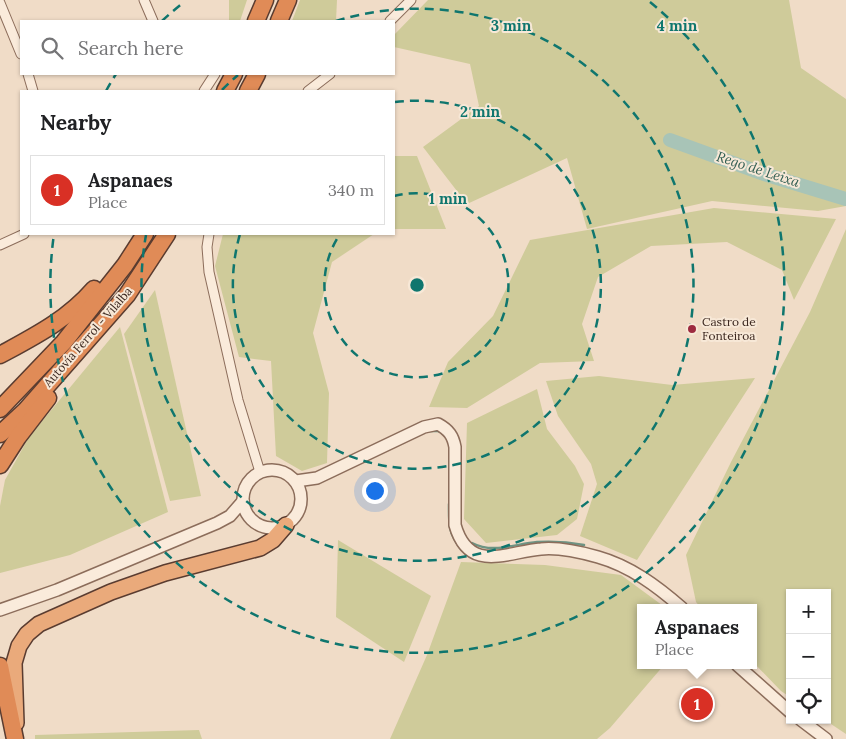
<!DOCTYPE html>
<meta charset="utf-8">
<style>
body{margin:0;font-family:Lora,serif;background:#f6f6f6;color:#202124}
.controls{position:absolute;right:15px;bottom:15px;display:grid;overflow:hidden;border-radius:0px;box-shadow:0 1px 4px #0004}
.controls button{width:45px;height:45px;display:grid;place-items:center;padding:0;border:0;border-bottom:1px solid #e0e0e0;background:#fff;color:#202124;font:25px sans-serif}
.you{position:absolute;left:374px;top:490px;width:18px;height:18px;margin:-12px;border:4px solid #fff;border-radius:50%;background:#1a73e8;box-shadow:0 0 0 8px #1a73e833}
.badge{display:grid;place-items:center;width:32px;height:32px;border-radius:50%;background:#d93025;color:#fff;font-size:16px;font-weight:700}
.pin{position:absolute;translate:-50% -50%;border:2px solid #fff;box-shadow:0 1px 5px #0006}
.popup{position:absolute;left:637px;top:604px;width:120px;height:65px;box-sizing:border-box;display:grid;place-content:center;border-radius:0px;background:#fff;filter:drop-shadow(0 1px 4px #0005);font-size:16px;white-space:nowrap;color:#757577}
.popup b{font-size:19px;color:#202124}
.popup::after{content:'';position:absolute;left:50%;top:100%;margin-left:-10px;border:10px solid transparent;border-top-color:#fff}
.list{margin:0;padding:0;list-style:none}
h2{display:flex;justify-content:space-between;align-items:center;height:65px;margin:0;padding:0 20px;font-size:21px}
h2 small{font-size:16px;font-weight:400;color:#757577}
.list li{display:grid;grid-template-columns:32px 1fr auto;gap:15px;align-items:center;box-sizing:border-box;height:70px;margin:0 10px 10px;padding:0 10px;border:1px solid #e0e0e0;border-radius:0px}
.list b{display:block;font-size:19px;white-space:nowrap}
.list p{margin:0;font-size:16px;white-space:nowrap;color:#757577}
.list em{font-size:16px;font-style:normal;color:#757577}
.icon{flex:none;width:28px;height:28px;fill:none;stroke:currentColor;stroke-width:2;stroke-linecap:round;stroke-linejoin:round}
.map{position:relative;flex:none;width:846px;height:739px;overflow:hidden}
.search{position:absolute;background:#fff;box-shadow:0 1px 4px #0004;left:20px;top:20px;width:375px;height:55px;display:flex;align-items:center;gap:12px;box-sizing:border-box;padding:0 18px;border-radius:0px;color:#757577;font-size:19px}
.panel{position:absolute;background:#fff;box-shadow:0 1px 4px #0004;left:20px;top:90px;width:375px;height:145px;border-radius:0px}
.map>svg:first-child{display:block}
</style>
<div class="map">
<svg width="846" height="739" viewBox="0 0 846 739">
<rect width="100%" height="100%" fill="#f0dcc7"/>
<g fill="#cfcb9a">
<path d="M229 0H247L240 21H229Z"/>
<path d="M300 0H337L336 21H292Z"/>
<path d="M428 0H789L801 68 846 99V206L818 211 712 201 587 229 567 158 467 204 423 147 479 106 470 64 394 47V35Z"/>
<path d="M394 156H417L446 229H394Z"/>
<path d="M714 208 836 219 794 300 782 270 727 242 651 246 598 277 582 324 594 361 540 363 467 408 429 407 448 362 493 316 530 240Z"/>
<path d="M846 229V734L825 720H827V593H790V697L781 691 753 662V608H701L696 602 686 555 731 462 810 312Z"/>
<path d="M223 234H374L332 262 313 333 329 393 327 463 302 471 276 456 271 361 239 357 215 266Z"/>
<path d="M155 290 201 496 170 501 124 334Z"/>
<path d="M120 327 168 512 70 555 0 573V506L5 480 29 437Z"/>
<path d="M599 376 672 385 755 378 637 560 580 536 597 484 591 464 558 416 546 381Z"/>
<path d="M537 389 547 429 575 466 584 484 577 519 557 535 486 543 464 519 467 423Z"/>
<path d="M338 540 431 596 404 662 336 617Z"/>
<path d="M461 562 545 565 621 575 666 608H641V665H664L610 728 597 739H390L427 655Z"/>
<path d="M199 730 202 739H35V735Z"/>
</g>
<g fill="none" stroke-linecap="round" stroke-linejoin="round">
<g stroke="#6e9383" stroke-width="2.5">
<path d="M429 431H438L441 432"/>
<path d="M449 504C449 525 448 531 460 548L463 547"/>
<path d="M468 545 472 543C493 554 515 544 537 542 553 541 568 542 584 545"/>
</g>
<path stroke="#a8c4b7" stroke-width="14" d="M670 140 761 173 846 199"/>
<g stroke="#8c6d5b" stroke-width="11">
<g id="minor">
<path d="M144 0 153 21"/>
<path d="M0 3 21 54"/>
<path d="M390 21 411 0"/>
<path d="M28 74 33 91"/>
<path d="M204 91 215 74"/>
<path d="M308 91 330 74"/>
<path d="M209 234 207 247 209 272 238 400 260 472"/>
<path d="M0 245 24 234"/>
</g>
</g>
<g stroke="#8c6d5b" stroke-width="14">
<g id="tertiary">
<circle cx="272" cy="499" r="29"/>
<path d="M296 481 317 478 424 427 438 424C449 430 453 436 455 447V525C469 574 506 552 541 549 559 547 580 552 598 557 630 566 657 586 682 608"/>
<path d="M0 610 57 590 217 523 230 516 243 501"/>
<path d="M737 665 790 712"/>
<path d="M801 720 826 739"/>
</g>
</g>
<g stroke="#5a3c30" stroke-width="18">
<path id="trunk" d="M16 723 14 663 19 646 27 634 39 624 111 592 165 573 260 548 273 540 286 525"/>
</g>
<g stroke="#5a3c30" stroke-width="19">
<g id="motorway">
<path d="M256 21 265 0"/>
<path d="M279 21 288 0"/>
<path d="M225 91 234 74"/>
<path d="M248 91 257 74"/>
<path d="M0 355C35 336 67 320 94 289"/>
<path d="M0 409 64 342 125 265 145 234"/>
<path d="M0 434 25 411 127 295 167 234"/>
<path d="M0 465 18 437 48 398"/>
<path d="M0 666 15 739"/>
</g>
</g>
<use href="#minor" stroke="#faebdb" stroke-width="9"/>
<use href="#tertiary" stroke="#faebdb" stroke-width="11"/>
<use href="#trunk" stroke="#eaaa7b" stroke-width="15"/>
<use href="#motorway" stroke="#e08b57" stroke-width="16"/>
</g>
<g fill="none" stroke="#0f766e" stroke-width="2.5" stroke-dasharray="9 6">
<path d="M394 196A92 92 0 1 1 340 234"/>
<path d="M395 102A184 184 0 1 1 240 234"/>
<path d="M222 90A276 276 0 0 1 238 75M336 21A276 276 0 1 1 146 235"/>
<path d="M106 91A367 367 0 0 1 116 74M162 21A367 367 0 0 1 184 2M650 2A367 367 0 1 1 54 234"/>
</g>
<circle fill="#9d2a3f" stroke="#f7e8d7" stroke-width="2" cx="692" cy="329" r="5"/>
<g text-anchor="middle" stroke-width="4" stroke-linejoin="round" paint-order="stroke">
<g font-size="12" fill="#3c2820" stroke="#f7e8d7" text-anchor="start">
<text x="702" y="326">Castro de<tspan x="702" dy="14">Fonteiroa</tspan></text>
</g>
<g font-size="12" fill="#3c2820" stroke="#f7e8d7">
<text transform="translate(88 337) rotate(-49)" y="4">Autovía Ferrol - Vilalba</text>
</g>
<g font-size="14" font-style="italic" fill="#2f5c51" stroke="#f7e8d7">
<text transform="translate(758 169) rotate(18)" y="5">Rego de Leixa</text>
</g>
</g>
<circle cx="417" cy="285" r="8" fill="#0f766e" stroke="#f7e8d7" stroke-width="2.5"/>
<g font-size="15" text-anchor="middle" font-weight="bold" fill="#0f766e" stroke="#f7e8d7" stroke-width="4" stroke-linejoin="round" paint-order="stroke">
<text x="677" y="31">4 min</text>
<text x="511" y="31">3 min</text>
<text x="480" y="117">2 min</text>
<text x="448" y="204">1 min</text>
</g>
</svg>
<div class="controls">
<button>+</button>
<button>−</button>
<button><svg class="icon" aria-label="locate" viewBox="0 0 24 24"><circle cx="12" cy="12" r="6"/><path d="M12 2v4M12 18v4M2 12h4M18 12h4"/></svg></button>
</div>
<div class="you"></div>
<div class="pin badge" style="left:697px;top:704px">1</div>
<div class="popup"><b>Aspanaes</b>Place</div>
<div class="search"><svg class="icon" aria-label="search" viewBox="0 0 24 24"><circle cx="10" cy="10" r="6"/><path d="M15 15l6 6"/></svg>Search here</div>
<section class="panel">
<h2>Nearby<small></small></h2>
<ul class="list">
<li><span class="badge">1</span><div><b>Aspanaes</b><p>Place</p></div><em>340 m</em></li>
</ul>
</section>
</div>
